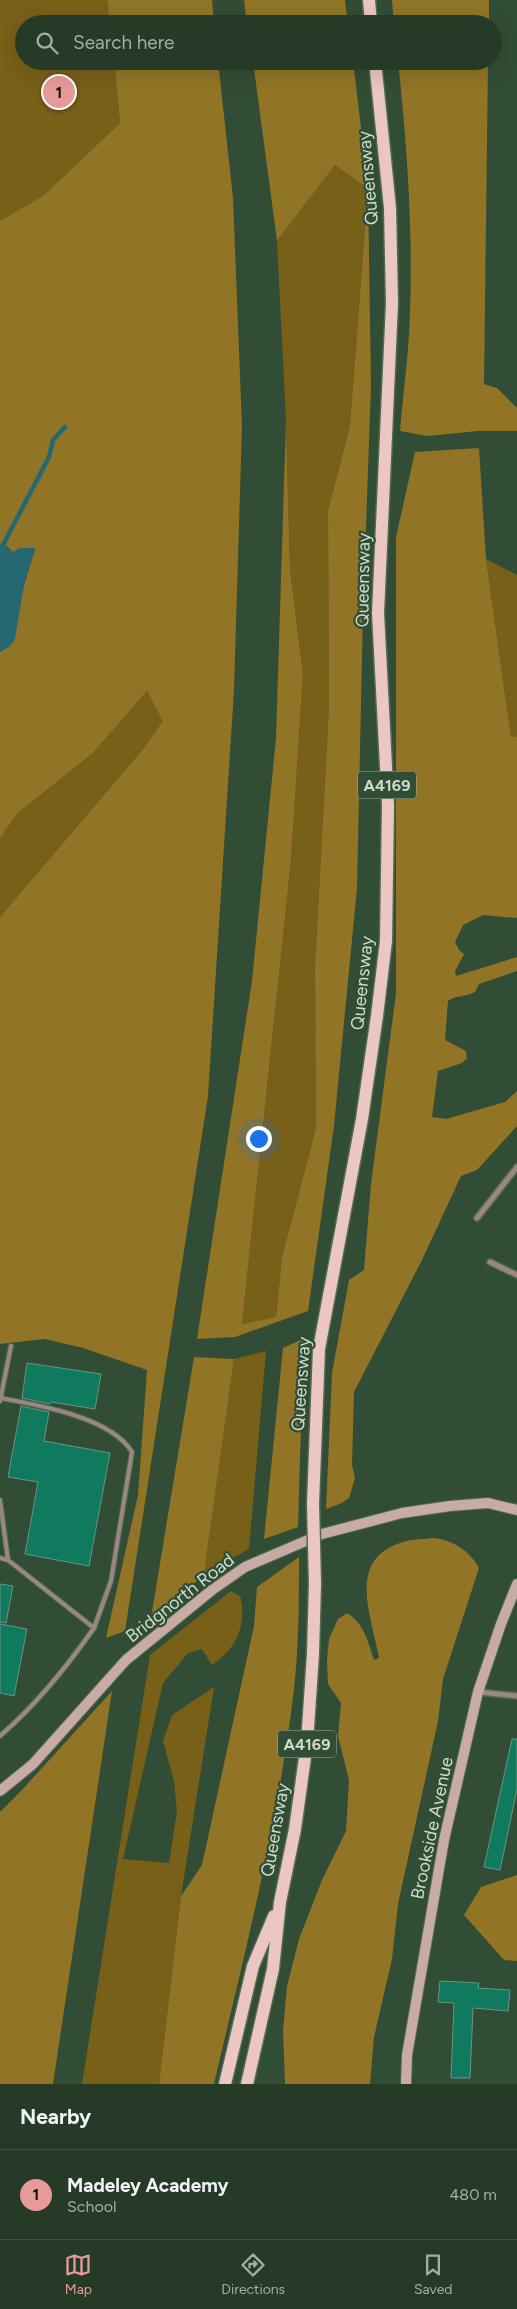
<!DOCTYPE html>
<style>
body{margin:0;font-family:Figtree,sans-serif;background:#324534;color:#f1f3f6}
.you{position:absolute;left:258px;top:1138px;width:18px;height:18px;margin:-12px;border:4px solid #fff;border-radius:50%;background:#1a73e8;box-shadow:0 0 0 8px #1a73e833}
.badge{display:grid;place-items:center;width:32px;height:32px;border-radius:50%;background:#e69b98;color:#111;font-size:16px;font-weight:700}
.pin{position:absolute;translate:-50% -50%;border:2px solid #fff;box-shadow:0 1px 5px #0006}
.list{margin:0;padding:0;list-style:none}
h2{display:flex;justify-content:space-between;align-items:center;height:65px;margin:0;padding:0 20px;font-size:21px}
h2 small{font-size:16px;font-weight:400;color:#a4ada8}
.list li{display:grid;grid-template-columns:32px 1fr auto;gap:15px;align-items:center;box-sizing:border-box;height:90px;padding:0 20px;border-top:1px solid #425445}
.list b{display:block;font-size:19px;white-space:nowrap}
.list p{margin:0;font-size:16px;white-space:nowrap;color:#a4ada8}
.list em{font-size:16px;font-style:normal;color:#a4ada8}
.icon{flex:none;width:28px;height:28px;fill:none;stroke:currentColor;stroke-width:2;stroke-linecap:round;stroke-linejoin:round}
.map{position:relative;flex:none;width:517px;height:2084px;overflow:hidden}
.search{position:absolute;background:#263a28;box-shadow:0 5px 20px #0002;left:15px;right:15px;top:15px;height:55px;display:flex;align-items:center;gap:12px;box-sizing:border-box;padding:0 18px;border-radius:28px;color:#a4ada8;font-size:19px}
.sheet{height:155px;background:#263a28}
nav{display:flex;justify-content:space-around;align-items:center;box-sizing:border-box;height:70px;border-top:1px solid #425445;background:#263a28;font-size:14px;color:#a4ada8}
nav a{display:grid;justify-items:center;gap:2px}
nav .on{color:#e69b98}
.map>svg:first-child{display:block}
</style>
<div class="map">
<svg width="517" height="2084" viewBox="0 0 517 2084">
<rect width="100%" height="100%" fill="#324d35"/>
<g fill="#796019">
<path d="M0 0H107L110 24H24V61H114L120 123 44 195 0 221Z"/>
<path d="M335 165 368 187 350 425 328 511 329 706 315 966 316 1128 282 1257 276 1317 242 1324 291 861 303 674 290 569 286 420 277 241Z"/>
<path d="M486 559 517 575V736L511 737Z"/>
<path d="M147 691 164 721 143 749 0 917V838L18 813 93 753Z"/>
<path d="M266 1351 249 1549 204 1574 234 1359Z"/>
<path d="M231 1591 240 1596C245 1612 242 1632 232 1646 228 1653 218 1660 212 1665L202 1649 188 1653 163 1683 123 1859 169 1863 177 1811 174 1781 163 1741 172 1715 214 1687 181 1896 159 2084H82L150 1655Z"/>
</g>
<g fill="#917425">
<path d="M107 0H212L214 24H110Z"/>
<path d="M244 0H345L348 24H247Z"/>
<path d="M392 0H489V24H394Z"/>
<path d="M114 61H218L233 198 242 426 234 690 208 1096 125 1631 106 1638 138 1495 147 1370 83 1348 45 1339 0 1344V917L143 749 163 721 147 691 93 753 18 813 0 838V652L10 646 24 585 35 549 13 552 4 543 0 544V221L44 195 120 123Z"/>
<path d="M253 61H353L368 187 371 386 363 611 357 888 334 1126 308 1311 235 1337 197 1339 252 981 276 738 286 420 290 569 303 674 291 861 242 1324 276 1317 282 1257 316 1128 315 966 329 706 328 511 350 425 368 188 335 165 277 241Z"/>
<path d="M398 61H488L484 384 497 388 517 408V431H478L427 436 400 431C403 392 409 353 410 313 413 229 407 145 398 61Z"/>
<path d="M479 448 486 559 511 737 517 736V918L483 915 463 925 455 942 459 950 464 954 455 971 456 976 517 957V971L479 984 475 992C466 997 456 995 448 1001L445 1040 466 1051 467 1058 462 1063 438 1071 432 1117 446 1119 505 1102 517 1091V1126L477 1170 461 1176 422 1260 354 1392 352 1465 355 1478 349 1498 342 1503 326 1509 332 1373 349 1280 364 1270 371 1184 396 993V537L415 452Z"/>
<path d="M307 1337 301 1426 298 1527 264 1539 283 1348Z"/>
<path d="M194 1357 234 1359 204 1574 150 1624Z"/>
<path d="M434 1538C453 1540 470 1551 479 1568L443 1679 438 1721 398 1904 392 1959 374 2037 370 2084H285L283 2030 287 1986 299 1939 322 1880 346 1831 349 1780 338 1736 341 1703 328 1684 327 1660 329 1639 338 1619 347 1613C364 1623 368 1642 374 1660L379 1658C372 1617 345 1559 403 1542 413 1539 424 1539 434 1538Z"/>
<path d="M299 1557C299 1603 299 1651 293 1697 277 1828 244 1956 214 2084H159L181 1896 202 1865 254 1626 257 1587Z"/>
<path d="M112 1691 53 2084H0V1812L21 1791Z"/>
<path d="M517 1875V1961L504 1960 464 1915 481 1887Z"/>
</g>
<path fill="#256871" d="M4 543 13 552 20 548H35L24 585 15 639 10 646 0 652V544Z"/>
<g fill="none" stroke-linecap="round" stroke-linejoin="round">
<path stroke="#256871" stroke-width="4.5" d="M4 543 49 457 53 440 65 427"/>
</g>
<g fill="#0f7a5d" stroke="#6a9483">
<path d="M27 1363 101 1374 95 1409 51 1402 50 1404 22 1398Z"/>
<path d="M21 1406 49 1412 44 1441 110 1453 89 1566 25 1554 38 1482 8 1477Z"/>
<path d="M0 1584 13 1586 6 1623 0 1622Z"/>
<path d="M0 1624 27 1629 14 1696 0 1693Z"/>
<path d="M512 1739H517V1789L500 1870 484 1867Z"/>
<path d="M440 1981 479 1983 478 1988 510 1990 508 2011 473 2008 470 2078H451L454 2003 438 2002Z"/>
</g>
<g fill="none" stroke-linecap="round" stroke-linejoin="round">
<g stroke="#516a54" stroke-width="6">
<g id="lane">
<path d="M0 1398C38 1405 111 1417 132 1452L111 1581 94 1628"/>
<path d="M0 1401 11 1346"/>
<path d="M0 1500 8 1560 94 1628C66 1668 36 1705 0 1736"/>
<path d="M0 1558 8 1560"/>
</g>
</g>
<g stroke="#516a54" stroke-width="8">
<g id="street">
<path d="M477 1218 517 1167"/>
<path d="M490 1262 517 1275"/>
<path d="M478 1692 517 1696"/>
</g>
</g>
<g stroke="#516a54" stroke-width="12">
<g id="secondary">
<path d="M0 1791 33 1764 126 1660 212 1590 245 1567 322 1534 402 1513 450 1506 488 1503 517 1510"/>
<path d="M406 2084 407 2055 444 1840 478 1692 501 1624 517 1584"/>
</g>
</g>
<g stroke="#516a54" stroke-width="15">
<g id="primary">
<path d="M369 0 371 24"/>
<path d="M313 1504 319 1349 362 1119 377 1016 386 941 388 805 378 613 392 303 390 208 375 61"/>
<path d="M225 2084 253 1966 274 1916"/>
<path d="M247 2084 273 1969 280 1902 295 1829 307 1743 313 1654 315 1583"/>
</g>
</g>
<use href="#lane" stroke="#9a8784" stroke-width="4"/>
<use href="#street" stroke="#9a8784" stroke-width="5"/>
<use href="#secondary" stroke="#c9aba6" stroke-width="10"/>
<use href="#primary" stroke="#ecc6c1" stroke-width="12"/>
<g stroke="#516a54" stroke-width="15" stroke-linecap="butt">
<path id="primary-bridge" d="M313 1504 315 1583"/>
</g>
<use href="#primary-bridge" stroke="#ecc6c1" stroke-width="12"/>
</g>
<g text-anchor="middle" stroke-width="4.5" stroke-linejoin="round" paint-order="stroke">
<g fill="#324d35" stroke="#9eb1a0" stroke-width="1">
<rect x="358" y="771.5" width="58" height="27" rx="4"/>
<rect x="278" y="1730.5" width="58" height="27" rx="4"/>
</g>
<g font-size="16" font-weight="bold" fill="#ccdcce">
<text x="387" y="791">A4169</text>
<text x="307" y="1750">A4169</text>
</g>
<g font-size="18" fill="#ccdcce" stroke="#324d35">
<text transform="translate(368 178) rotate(-95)" y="6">Queensway</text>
<text transform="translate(363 580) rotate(-89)" y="6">Queensway</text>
<text transform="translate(362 983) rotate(-84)" y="6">Queensway</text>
<text transform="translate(301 1384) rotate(-86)" y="6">Queensway</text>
<text transform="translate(180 1598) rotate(-38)" y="6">Bridgnorth Road</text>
<text transform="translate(432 1828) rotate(-78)" y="6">Brookside Avenue</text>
<text transform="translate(275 1830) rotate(-80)" y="6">Queensway</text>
</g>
</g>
</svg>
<div class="you"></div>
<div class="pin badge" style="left:59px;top:92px">1</div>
<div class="search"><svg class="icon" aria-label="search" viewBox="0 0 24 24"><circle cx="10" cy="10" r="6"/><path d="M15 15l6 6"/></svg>Search here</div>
</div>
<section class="sheet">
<h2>Nearby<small></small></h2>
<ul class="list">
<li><span class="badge">1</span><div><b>Madeley Academy</b><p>School</p></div><em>480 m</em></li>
</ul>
</section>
<nav>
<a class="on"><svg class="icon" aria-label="map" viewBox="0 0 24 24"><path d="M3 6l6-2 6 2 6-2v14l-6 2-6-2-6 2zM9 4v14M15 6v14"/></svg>Map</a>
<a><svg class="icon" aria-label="directions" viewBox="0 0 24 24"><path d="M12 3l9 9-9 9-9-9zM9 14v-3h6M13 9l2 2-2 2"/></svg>Directions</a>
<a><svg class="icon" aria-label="saved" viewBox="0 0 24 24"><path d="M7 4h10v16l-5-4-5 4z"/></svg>Saved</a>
</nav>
